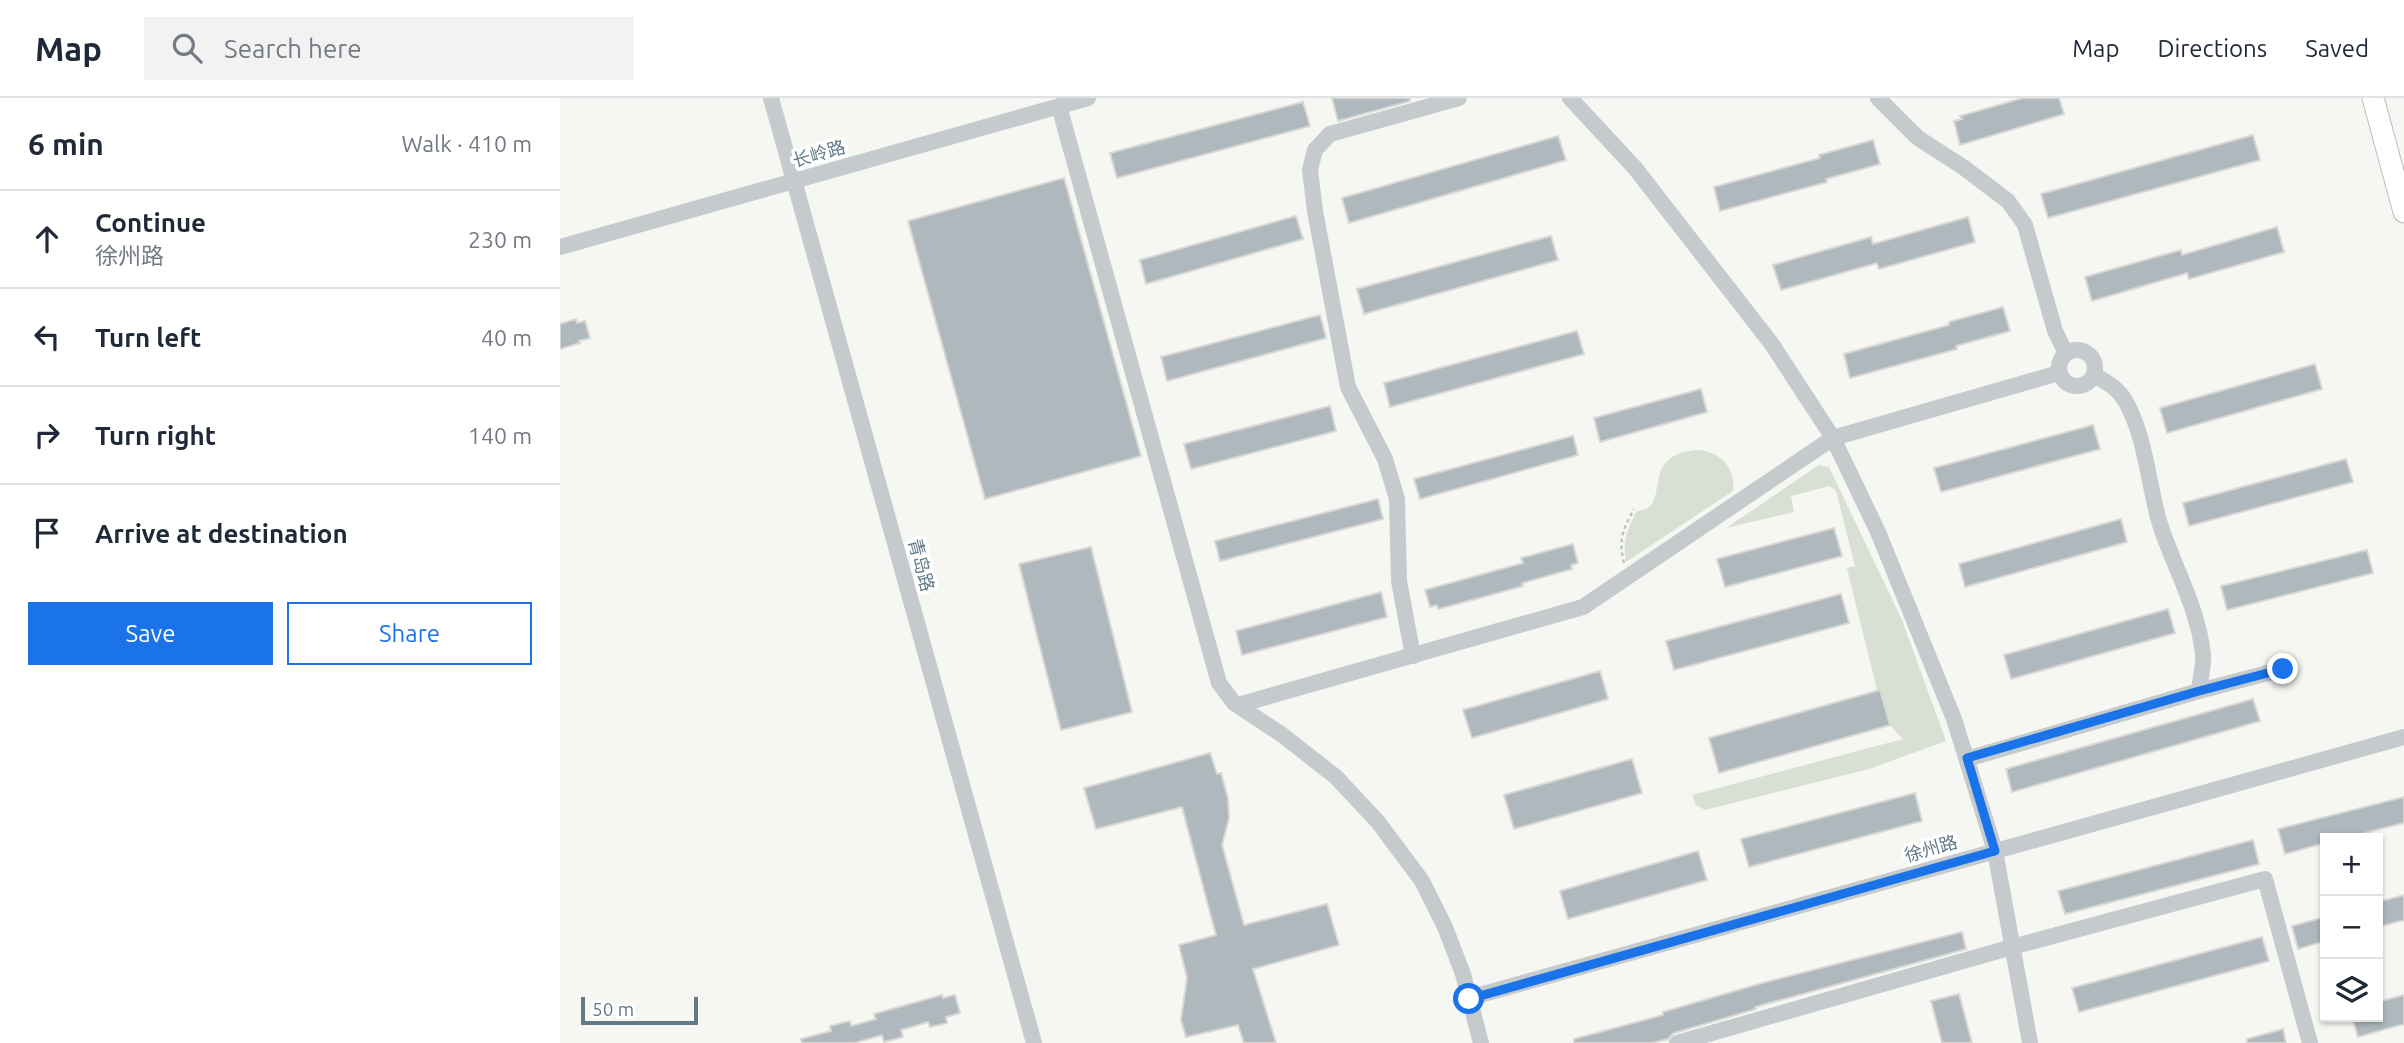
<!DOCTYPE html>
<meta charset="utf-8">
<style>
body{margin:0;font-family:Ubuntu,"Noto Sans SC",sans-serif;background:#f2f2f3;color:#1f2937}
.controls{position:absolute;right:21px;bottom:21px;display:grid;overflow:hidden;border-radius:0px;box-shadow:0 2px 5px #0004}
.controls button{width:63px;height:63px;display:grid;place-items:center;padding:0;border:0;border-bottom:2px solid #e0e1e3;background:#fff;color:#1f2937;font:35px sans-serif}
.scale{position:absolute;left:21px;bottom:18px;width:117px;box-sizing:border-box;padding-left:7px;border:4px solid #627a87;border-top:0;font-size:19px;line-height:24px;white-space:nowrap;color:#627a87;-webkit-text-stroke:5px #fff;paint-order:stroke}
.stop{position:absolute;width:21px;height:21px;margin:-16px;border:5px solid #1a73e8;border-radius:50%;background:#fff}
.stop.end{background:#1a73e8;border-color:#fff;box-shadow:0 2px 7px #0008}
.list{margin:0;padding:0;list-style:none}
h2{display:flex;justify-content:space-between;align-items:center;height:91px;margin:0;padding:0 28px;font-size:30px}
h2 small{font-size:23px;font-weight:400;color:#747a83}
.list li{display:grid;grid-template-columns:46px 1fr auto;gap:21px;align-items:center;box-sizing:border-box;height:98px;padding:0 28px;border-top:2px solid #e0e1e3}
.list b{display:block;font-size:26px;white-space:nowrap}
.list p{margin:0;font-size:23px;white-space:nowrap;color:#747a83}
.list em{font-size:23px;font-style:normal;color:#747a83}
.actions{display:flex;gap:14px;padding:21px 28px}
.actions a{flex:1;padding:16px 0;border:2px solid #1a73e8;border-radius:0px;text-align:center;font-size:24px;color:#1a73e8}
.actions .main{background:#1a73e8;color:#fff}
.icon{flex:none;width:38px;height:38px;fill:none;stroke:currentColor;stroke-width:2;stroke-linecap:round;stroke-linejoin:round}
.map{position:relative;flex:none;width:1844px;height:945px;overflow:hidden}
header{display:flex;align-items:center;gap:42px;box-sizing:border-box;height:98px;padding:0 35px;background:#fff;border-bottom:2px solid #e0e1e3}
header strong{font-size:33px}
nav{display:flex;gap:38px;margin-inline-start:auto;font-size:24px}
.search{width:490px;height:63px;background:#f2f2f3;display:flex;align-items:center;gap:18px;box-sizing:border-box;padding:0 24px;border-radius:0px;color:#747a83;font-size:26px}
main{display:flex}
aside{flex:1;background:#fff}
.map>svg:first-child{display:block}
</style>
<header>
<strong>Map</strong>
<div class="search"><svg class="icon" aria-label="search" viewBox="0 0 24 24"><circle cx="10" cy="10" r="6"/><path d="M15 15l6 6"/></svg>Search here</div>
<nav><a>Map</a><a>Directions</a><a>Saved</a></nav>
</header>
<main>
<aside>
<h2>6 min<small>Walk · 410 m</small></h2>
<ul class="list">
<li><svg class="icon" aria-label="ahead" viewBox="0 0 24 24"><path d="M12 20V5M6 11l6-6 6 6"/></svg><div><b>Continue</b><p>徐州路</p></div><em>230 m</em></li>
<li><svg class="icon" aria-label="left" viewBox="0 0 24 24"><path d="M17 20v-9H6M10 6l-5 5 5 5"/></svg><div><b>Turn left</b></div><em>40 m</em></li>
<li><svg class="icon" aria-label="right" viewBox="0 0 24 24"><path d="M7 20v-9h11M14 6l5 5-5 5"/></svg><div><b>Turn right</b></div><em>140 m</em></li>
<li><svg class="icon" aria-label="arrive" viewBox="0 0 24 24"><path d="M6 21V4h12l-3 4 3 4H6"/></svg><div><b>Arrive at destination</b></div></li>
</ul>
<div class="actions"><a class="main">Save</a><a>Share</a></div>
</aside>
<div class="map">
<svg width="1844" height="945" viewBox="0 0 1844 945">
<rect width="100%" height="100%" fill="#f6f6f2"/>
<g fill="#d8dfd3">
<path d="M1141 352C1162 356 1176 371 1173 393L1066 464C1062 443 1067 432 1077 413 1115 412 1074 354 1141 352Z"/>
<path d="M1259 367 1269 369 1342 522 1386 643 1309 671 1145 712 1136 707 1132 697 1343 641 1330 627 1320 593 1317 592 1287 470 1295 468 1276 393 1270 388 1231 398 1234 414 1166 430Z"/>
</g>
<g fill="#aeb8bd" stroke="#d8d7d5" stroke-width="2">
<path d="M772 0H850V3L778 23Z"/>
<path d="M1463 0H1499L1504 16 1400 47 1394 23 1402 21 1400 18Z"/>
<path d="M743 4 750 28 557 80 550 55Z"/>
<path d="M1693 37 1700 62 1488 120 1481 96Z"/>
<path d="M998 38 1006 62 789 125 782 100Z"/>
<path d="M1313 42 1320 66 1266 81 1267 84 1160 113 1154 89 1260 60 1259 57Z"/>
<path d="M504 80 581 358 425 401 348 123Z"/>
<path d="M736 118 743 141 586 186 580 162Z"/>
<path d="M1408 119 1415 144 1319 171 1317 165 1221 192 1213 167 1311 139 1313 146Z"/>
<path d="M1717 129 1724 154 1629 181 1627 175 1532 203 1525 179 1621 152 1622 157Z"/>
<path d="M991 138 998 162 804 216 797 191Z"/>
<path d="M1443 209 1450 233 1396 248 1397 251 1290 280 1284 256 1389 227V224Z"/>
<path d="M760 217 766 240 607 283 601 259Z"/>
<path d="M16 221 17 225 25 223 30 240 19 243 20 245 0 251V226Z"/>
<path d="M1017 233 1024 256 830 309 824 285Z"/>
<path d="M1755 266 1762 291 1607 335 1600 310Z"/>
<path d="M1141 291 1147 314 1040 344 1034 320Z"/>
<path d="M770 308 776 333 631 371 624 346Z"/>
<path d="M1533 327 1540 351 1381 394 1374 370Z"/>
<path d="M1013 338 1018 357 860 401 854 381Z"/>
<path d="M1786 361 1793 384 1629 428 1623 405Z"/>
<path d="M818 401 823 421 660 463 655 443Z"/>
<path d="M1561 421 1567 444 1405 489 1399 466Z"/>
<path d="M1274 430 1282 458 1165 489 1157 461Z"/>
<path d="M1013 446 1018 465 1011 467 1012 471 962 485 963 488 927 498 878 511 877 507 870 509 865 492 963 465 961 460Z"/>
<path d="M531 449 572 614 501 632 459 466Z"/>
<path d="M1807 452 1813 475 1667 512 1661 488Z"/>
<path d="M821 494 827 519 682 557 676 533Z"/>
<path d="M1281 496 1289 525 1114 572 1106 543Z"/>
<path d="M1608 511 1615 535 1451 581 1444 557Z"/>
<path d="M1040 573 1048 601 912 640 903 612Z"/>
<path d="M1320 592 1330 627 1159 675 1149 640Z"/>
<path d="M1693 601 1700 623 1452 694 1446 671Z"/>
<path d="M650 655 657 676 661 675 668 701 669 720 662 747 684 827 767 806 779 847 693 871 716 945H684L678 927 626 939 621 922 627 880 619 847 656 837 622 709 536 731 524 690Z"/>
<path d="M1072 661 1082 695 954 731 944 697Z"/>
<path d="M1355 695 1362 723 1189 769 1181 741Z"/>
<path d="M1844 699V725L1785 740H1765V745L1725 756 1718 731Z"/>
<path d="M1693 742 1699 766 1505 816 1498 793Z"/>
<path d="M1138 753 1147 782 1008 821 1000 793Z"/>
<path d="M1844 797V822L1818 829V804Z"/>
<path d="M1765 819V843L1738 851 1732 828Z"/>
<path d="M1402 834 1406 851 1195 909 1196 911 1114 935 1108 941 1092 945H1014V941L1103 917V914L1206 884Z"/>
<path d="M1702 839 1709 863 1519 914 1512 890Z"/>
<path d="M1399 896 1412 945H1382L1371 903Z"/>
<path d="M382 897 383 900 395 897 400 915 386 919 387 925 370 929 368 924 341 932 343 939 324 944 322 937 294 945H242L241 941 271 933 270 928 290 923 291 928 316 921 314 916Z"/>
<path d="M1844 897V926L1798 939 1792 919H1818V904Z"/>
<path d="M1723 931 1726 945H1687V941Z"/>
</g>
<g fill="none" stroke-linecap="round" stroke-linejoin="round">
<g stroke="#b8bdc0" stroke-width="23">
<path id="major" d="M1813 0 1844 114"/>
</g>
<path stroke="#bec1c3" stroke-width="2.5" stroke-dasharray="3.5 3.5" stroke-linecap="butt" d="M1064 465C1058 441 1063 432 1074 411"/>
<g stroke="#c5cacd" stroke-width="16">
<path d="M211 0 474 945"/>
<path d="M1010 0 1075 70 1211 245 1273 340 1318 434 1394 621 1435 753 1470 945"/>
<path d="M1318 0 1358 40 1403 69 1448 103 1465 127 1495 233 1506 255"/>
<path d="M499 8 659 585 674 605 721 636 776 679 818 724 862 783 885 829 903 876 921 945"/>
<path d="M0 149 528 0"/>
<circle cx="1517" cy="270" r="18"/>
<path d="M1534 277C1548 285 1558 290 1566 304 1586 341 1588 384 1599 423 1613 468 1638 509 1643 556 1644 568 1640 581 1639 593"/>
<path d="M853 558 839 483 837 401 825 361 788 289 755 113 750 72 755 52 770 36 899 0"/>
<path d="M678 607 1023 509 1273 340 1499 275"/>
<path d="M1407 661 1639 593 1723 571"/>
<path d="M909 900 1844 639"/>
<path d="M1117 945 1452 849 1705 781 1750 945"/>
</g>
<use href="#major" stroke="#fff" stroke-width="21"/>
</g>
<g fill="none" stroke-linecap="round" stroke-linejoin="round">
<path stroke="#1a73e8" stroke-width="9" d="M909 901 1435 753 1407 660 1639 593 1723 571"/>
</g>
<g text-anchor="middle" stroke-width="7" stroke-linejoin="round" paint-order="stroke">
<g font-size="18" fill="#627a87" stroke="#fff">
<text transform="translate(259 56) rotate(-16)" y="6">长岭路</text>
<text transform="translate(361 467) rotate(75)" y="6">青岛路</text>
<text transform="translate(1371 751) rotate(-16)" y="6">徐州路</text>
</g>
</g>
</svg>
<div class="controls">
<button>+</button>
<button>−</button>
<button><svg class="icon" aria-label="layers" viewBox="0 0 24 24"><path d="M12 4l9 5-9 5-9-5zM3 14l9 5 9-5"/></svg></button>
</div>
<div class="scale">50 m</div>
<div class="stop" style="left:909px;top:901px"></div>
<div class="stop end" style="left:1723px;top:571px"></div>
</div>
</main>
